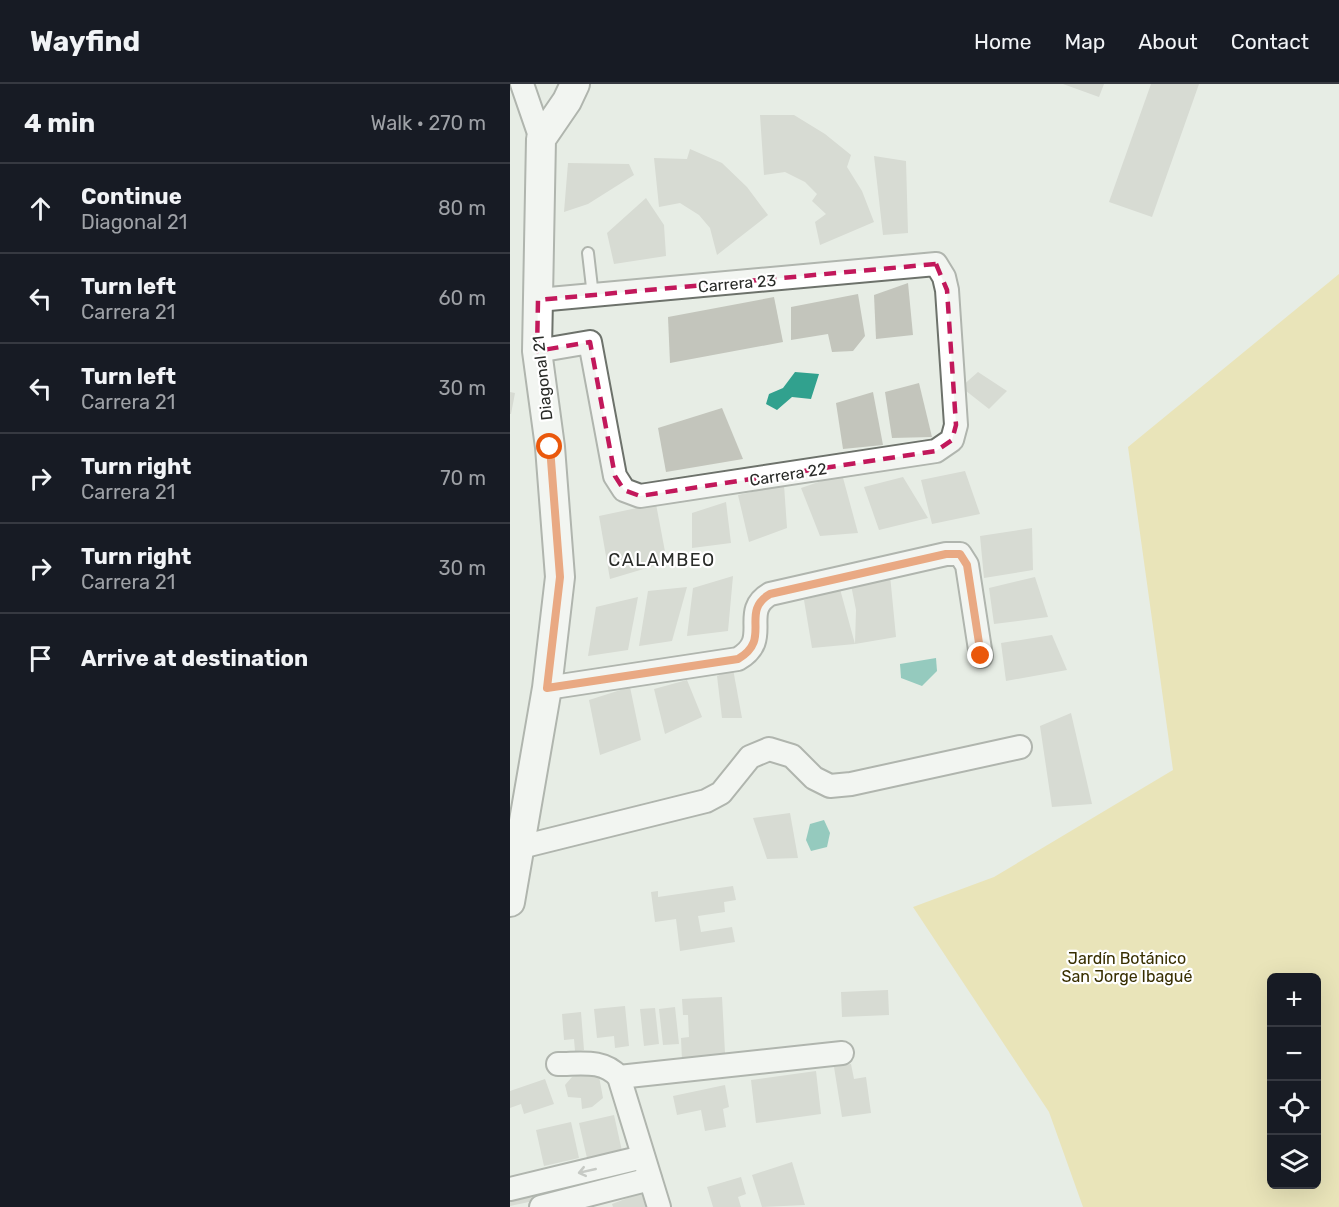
<!DOCTYPE html>
<meta charset="utf-8">
<style>
body{margin:0;font-family:Rubik,sans-serif;background:#20242c;color:#f1f3f6}
.controls{position:absolute;right:18px;bottom:18px;display:grid;overflow:hidden;border-radius:9px;box-shadow:0 6px 24px #0002}
.controls button{width:54px;height:54px;display:grid;place-items:center;padding:0;border:0;border-bottom:2px solid #363941;background:#171b24;color:#f1f3f6;font:30px sans-serif}
.stop{position:absolute;width:18px;height:18px;margin:-14px;border:4px solid #ea580c;border-radius:50%;background:#fff}
.stop.end{background:#ea580c;border-color:#fff;box-shadow:0 2px 6px #0008}
.list{margin:0;padding:0;list-style:none}
h2{display:flex;justify-content:space-between;align-items:center;height:78px;margin:0;padding:0 24px;font-size:26px}
h2 small{font-size:20px;font-weight:400;color:#9ea1a6}
.list li{display:grid;grid-template-columns:39px 1fr auto;gap:18px;align-items:center;box-sizing:border-box;height:90px;padding:0 24px;border-top:2px solid #363941}
.list b{display:block;font-size:22px;white-space:nowrap}
.list p{margin:0;font-size:20px;white-space:nowrap;color:#9ea1a6}
.list em{font-size:20px;font-style:normal;color:#9ea1a6}
.icon{flex:none;width:33px;height:33px;fill:none;stroke:currentColor;stroke-width:2;stroke-linecap:round;stroke-linejoin:round}
.map{position:relative;flex:none;width:829px;height:1123px;overflow:hidden}
header{display:flex;align-items:center;gap:36px;box-sizing:border-box;height:84px;padding:0 30px;background:#171b24;border-bottom:2px solid #363941}
header strong{font-size:28px}
nav{display:flex;gap:33px;margin-inline-start:auto;font-size:21px}
main{display:flex}
aside{flex:1;background:#171b24}
.map>svg:first-child{display:block}
</style>
<header>
<strong>Wayfind</strong>
<nav><a>Home</a><a>Map</a><a>About</a><a>Contact</a></nav>
</header>
<main>
<aside>
<h2>4 min<small>Walk · 270 m</small></h2>
<ul class="list">
<li><svg class="icon" aria-label="ahead" viewBox="0 0 24 24"><path d="M12 20V5M6 11l6-6 6 6"/></svg><div><b>Continue</b><p>Diagonal 21</p></div><em>80 m</em></li>
<li><svg class="icon" aria-label="left" viewBox="0 0 24 24"><path d="M17 20v-9H6M10 6l-5 5 5 5"/></svg><div><b>Turn left</b><p>Carrera 21</p></div><em>60 m</em></li>
<li><svg class="icon" aria-label="left" viewBox="0 0 24 24"><path d="M17 20v-9H6M10 6l-5 5 5 5"/></svg><div><b>Turn left</b><p>Carrera 21</p></div><em>30 m</em></li>
<li><svg class="icon" aria-label="right" viewBox="0 0 24 24"><path d="M7 20v-9h11M14 6l5 5-5 5"/></svg><div><b>Turn right</b><p>Carrera 21</p></div><em>70 m</em></li>
<li><svg class="icon" aria-label="right" viewBox="0 0 24 24"><path d="M7 20v-9h11M14 6l5 5-5 5"/></svg><div><b>Turn right</b><p>Carrera 21</p></div><em>30 m</em></li>
<li><svg class="icon" aria-label="arrive" viewBox="0 0 24 24"><path d="M6 21V4h12l-3 4 3 4H6"/></svg><div><b>Arrive at destination</b></div></li>
</ul>
</aside>
<div class="map">
<svg width="829" height="1123" viewBox="0 0 829 1123">
<rect width="100%" height="100%" fill="#e7ede5"/>
<path fill="#ebd983" fill-rule="evenodd" d="M829 190V1123H573L539 1028 403 823 484 793 663 686 618 363ZM762 894H806V1100H762Z"/>
<g fill="#31a18e">
<path d="M285 288 309 290 301 315 282 313 267 326 256 320 259 310 273 304Z"/>
<path d="M426 574 427 587 412 602 391 594 390 580Z"/>
<path d="M314 736 320 749 317 763 301 767 296 756 300 740Z"/>
</g>
<g fill="#c3c5bc">
<path d="M553 0H594L589 13Z"/>
<path d="M641 0H689L642 133 599 118Z"/>
<path d="M250 31H284L315 50 341 71 337 83 352 107 364 138 310 161 305 138 316 130 302 117 307 110 295 98 275 88 254 91Z"/>
<path d="M180 65 212 79 237 103 258 131 207 171 200 144 189 131 170 119 149 123 144 74 177 75Z"/>
<path d="M364 72 396 77 398 149 373 151Z"/>
<path d="M58 79 119 80 124 91 78 120 54 128Z"/>
<path d="M136 114 154 141 156 172 104 180 97 149Z"/>
<path d="M398 199 403 251 366 255 364 211Z"/>
<path d="M348 210 355 252 343 267 322 268 318 250 281 256V223Z"/>
<path d="M264 213 273 258 160 279 158 233Z"/>
<path d="M468 288 497 307 479 325 451 303Z"/>
<path d="M409 299 422 353 382 354 375 308Z"/>
<path d="M0 308 5 309 1 330H0Z"/>
<path d="M363 308 373 361 333 365 326 319Z"/>
<path d="M212 324 233 375 156 388 148 344Z"/>
<path d="M455 387 470 430 422 440 411 396Z"/>
<path d="M332 390 348 449 310 452 291 404Z"/>
<path d="M393 393 418 434 369 446 354 403Z"/>
<path d="M274 401 277 444 239 458 228 411Z"/>
<path d="M216 418 221 459 182 464V429Z"/>
<path d="M146 420 157 478 100 495 89 432Z"/>
<path d="M522 444 523 486 474 494 470 452Z"/>
<path d="M380 491 386 553 345 560 346 526 341 501Z"/>
<path d="M223 492 218 547 177 552 183 504Z"/>
<path d="M525 493 538 533 484 540 479 504Z"/>
<path d="M177 503 162 557 129 562 138 507Z"/>
<path d="M330 505 345 560 302 564 294 516Z"/>
<path d="M128 513 118 566 78 572 86 523Z"/>
<path d="M542 551 557 586 496 597 491 559Z"/>
<path d="M223 585 232 634H212L207 592Z"/>
<path d="M177 596 192 633 155 650 144 605Z"/>
<path d="M120 603 131 656 90 671 79 616Z"/>
<path d="M561 629 582 720 542 723 530 642Z"/>
<path d="M280 729 288 774 257 775 243 734Z"/>
<path d="M223 802 226 816 214 818 215 828 188 832 191 848 222 843 225 858 170 867 166 835 145 838 141 808 148 807V813Z"/>
<path d="M378 906 379 931 332 933 331 908Z"/>
<path d="M212 913 215 969 207 970V978L172 976 171 954 179 953 178 931H173L172 915Z"/>
<path d="M115 922 119 962 105 964 104 952 87 954 84 925Z"/>
<path d="M165 923 169 960 153 961 149 925Z"/>
<path d="M145 924 149 960 134 962 130 925Z"/>
<path d="M71 928 74 966 65 967 64 955 54 956 52 930Z"/>
<path d="M341 980 344 995 356 993 361 1029 332 1033 324 983Z"/>
<path d="M88 987 93 1014 82 1023 72 1025 71 1014 58 1013 55 1001 62 993Z"/>
<path d="M306 987 311 1030 246 1039 241 996Z"/>
<path d="M35 995 44 1020 14 1030 11 1020 0 1024V1007Z"/>
<path d="M215 1001 219 1023 213 1025 216 1043 195 1047 191 1026 167 1031 163 1012Z"/>
<path d="M104 1031 112 1067 77 1074 69 1039Z"/>
<path d="M61 1038 69 1074 34 1082 26 1046Z"/>
<path d="M282 1078 295 1121 252 1123 242 1091Z"/>
<path d="M231 1093 236 1110 228 1113 231 1123H203L197 1103Z"/>
<path d="M31 1103 33 1115 0 1122V1109Z"/>
<path d="M131 1109 136 1123H103L102 1120Z"/>
</g>
<g fill="none" stroke-linecap="round" stroke-linejoin="round">
<g stroke="#6d726b" stroke-width="14">
<path id="service" d="M78 169 83 212"/>
</g>
<g stroke="#6d726b" stroke-width="26">
<g id="minor">
<path d="M12 0 31 55"/>
<path d="M27 267 80 258 105 392 114 406 130 412 426 367 442 356 446 341 437 206 434 193 426 180 28 216"/>
<path d="M37 604 228 575C263 555 229 528 260 510L436 470H450L457 481 471 572"/>
<path d="M11 763 196 717 211 709 240 673 259 665 282 672 304 694 320 702 341 700 510 663"/>
<path d="M48 980C71 980 93 975 109 993L149 1123"/>
<path d="M109 993 332 969"/>
<path d="M0 1105 133 1073"/>
<path d="M31 1123 140 1095"/>
</g>
</g>
<g stroke="#6d726b" stroke-width="32">
<path id="tertiary" d="M0 818 37 604 50 493 40 363 27 267 31 55 57 17 65 0"/>
</g>
<use href="#service" stroke="#fff" stroke-width="10"/>
<use href="#minor" stroke="#fff" stroke-width="22"/>
<use href="#tertiary" stroke="#fff" stroke-width="28"/>
</g>
<defs><path id="oneway-shaft" d="M-6 0H5M1.5-3L5.5 0L1.5 3" fill="none" stroke-width="1.6" stroke-linecap="round" stroke-linejoin="round" transform="scale(1.5)"/></defs>
<use stroke="#9fa09e" href="#oneway-shaft" transform="translate(77 1087) rotate(167)"/>
<g fill="none" stroke-linecap="round" stroke-linejoin="round">
<path stroke="#ea580c" stroke-width="8" d="M40 363 50 493 37 604 228 575C263 555 229 528 260 510L436 470H450L457 481 471 572"/>
</g>
<path d="M0 0H829V1123H0ZM426 180 437 206 446 341 442 356 426 367 130 412 114 406 105 392 80 258 27 267 28 216Z" fill="#e7ede5" fill-opacity=".55" fill-rule="evenodd"/>
<path fill="none" stroke="#c2185b" stroke-width="4.5" stroke-dasharray="12 8" stroke-linejoin="round" d="M426 180 437 206 446 341 442 356 426 367 130 412 114 406 105 392 80 258 27 267 28 216Z"/>
<g text-anchor="middle" stroke-width="4.5" stroke-linejoin="round" paint-order="stroke">
<g font-size="16" fill="#292b28" stroke="#fff">
<text transform="translate(227 199) rotate(-5)" y="6">Carrera 23</text>
<text transform="translate(32 294) rotate(-96)" y="6">Diagonal 21</text>
<text transform="translate(278 390) rotate(-9)" y="6">Carrera 22</text>
</g>
<g font-size="16" fill="#382f00" stroke="#fff">
<text x="617" y="880">Jardín Botánico<tspan x="617" dy="18">San Jorge Ibagué</tspan></text>
</g>
<g font-size="18" letter-spacing="1.5" fill="#292b28" stroke="#fff">
<text x="152" y="482">CALAMBEO</text>
</g>
</g>
</svg>
<div class="controls">
<button>+</button>
<button>−</button>
<button><svg class="icon" aria-label="locate" viewBox="0 0 24 24"><circle cx="12" cy="12" r="6"/><path d="M12 2v4M12 18v4M2 12h4M18 12h4"/></svg></button>
<button><svg class="icon" aria-label="layers" viewBox="0 0 24 24"><path d="M12 4l9 5-9 5-9-5zM3 14l9 5 9-5"/></svg></button>
</div>
<div class="stop" style="left:40px;top:363px"></div>
<div class="stop end" style="left:471px;top:572px"></div>
</div>
</main>
